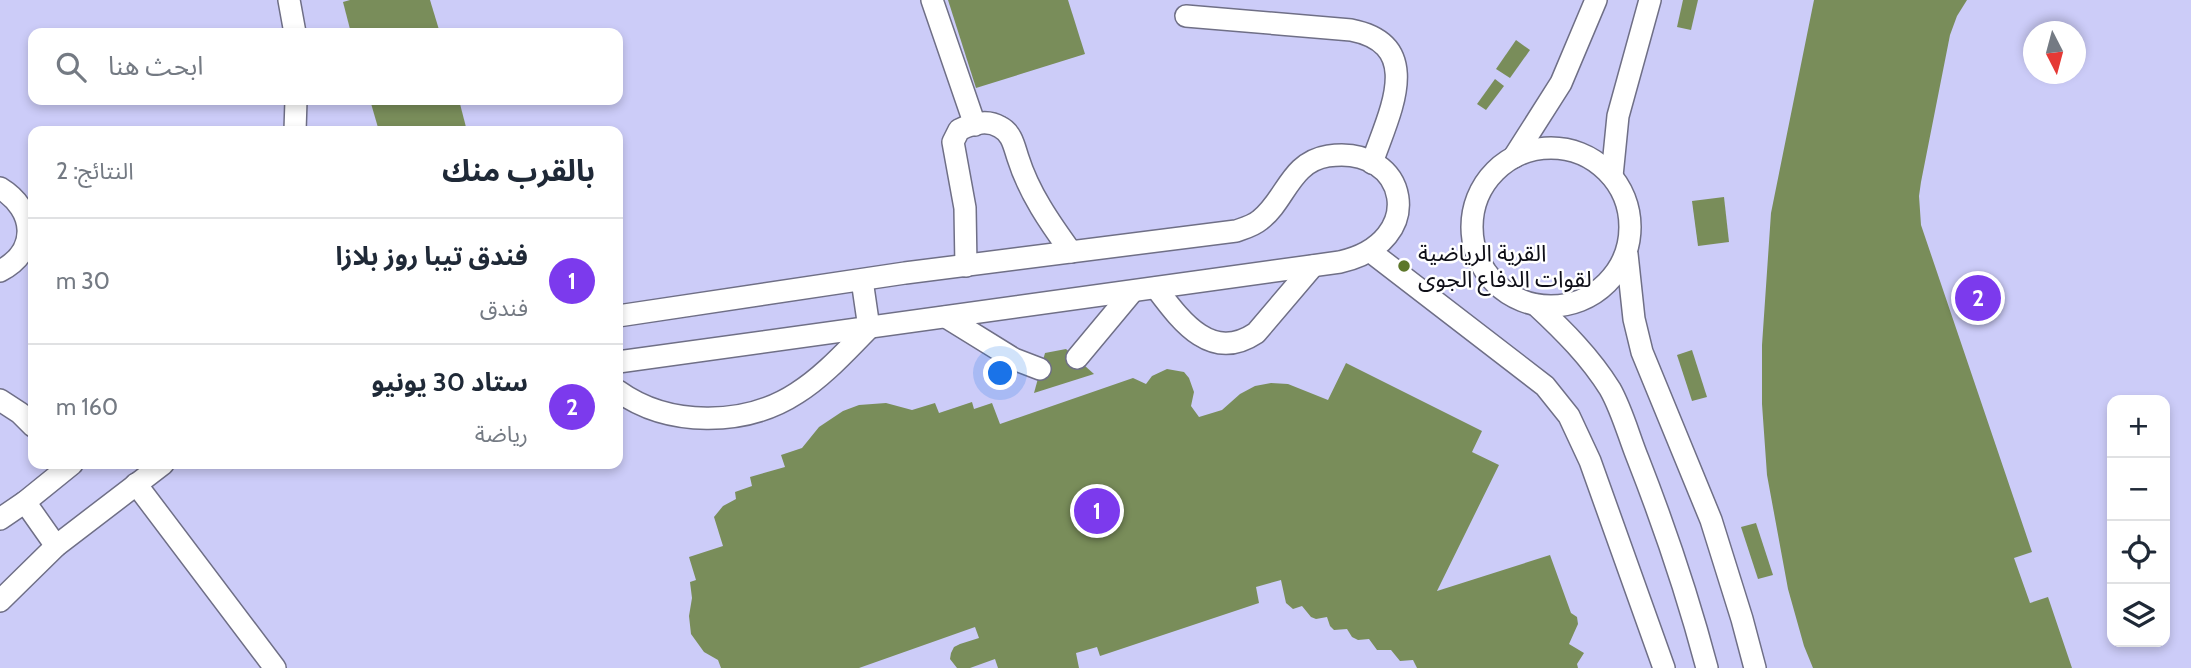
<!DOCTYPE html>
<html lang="ar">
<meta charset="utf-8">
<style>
body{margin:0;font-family:Cabin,"Noto Sans Arabic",sans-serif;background:#f6f6f7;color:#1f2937;direction:rtl}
.controls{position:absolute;right:21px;bottom:21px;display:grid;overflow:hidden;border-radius:14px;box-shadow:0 4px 10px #0003}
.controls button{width:63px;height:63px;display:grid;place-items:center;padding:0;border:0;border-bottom:2px solid #e0e1e3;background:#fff;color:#1f2937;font:35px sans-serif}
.compass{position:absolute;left:2023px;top:21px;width:63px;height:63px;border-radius:50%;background:#fff;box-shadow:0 4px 10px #0003;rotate:174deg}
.you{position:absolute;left:1001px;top:374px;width:24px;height:24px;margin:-18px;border:5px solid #fff;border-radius:50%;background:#1a73e8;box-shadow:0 0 0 10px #1a73e833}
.badge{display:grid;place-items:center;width:46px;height:46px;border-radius:50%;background:#7c3aed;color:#fff;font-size:23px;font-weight:700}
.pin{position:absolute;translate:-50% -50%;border:4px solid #fff;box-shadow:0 2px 7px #0006}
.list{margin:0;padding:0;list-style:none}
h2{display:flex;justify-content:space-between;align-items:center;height:91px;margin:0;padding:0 28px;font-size:30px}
h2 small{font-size:23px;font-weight:400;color:#747a83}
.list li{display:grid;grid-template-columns:46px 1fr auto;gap:21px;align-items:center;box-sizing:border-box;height:126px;padding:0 28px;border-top:2px solid #e0e1e3}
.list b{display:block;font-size:26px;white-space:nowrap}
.list p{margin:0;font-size:23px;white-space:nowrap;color:#747a83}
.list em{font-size:23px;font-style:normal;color:#747a83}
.icon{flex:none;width:38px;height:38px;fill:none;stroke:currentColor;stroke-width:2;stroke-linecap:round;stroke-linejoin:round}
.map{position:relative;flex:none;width:2191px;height:668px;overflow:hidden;direction:ltr}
.search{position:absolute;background:#fff;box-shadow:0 4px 10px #0003;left:28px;top:28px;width:595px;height:77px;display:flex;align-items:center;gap:18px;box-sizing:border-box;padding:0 24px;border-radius:14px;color:#747a83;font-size:26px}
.panel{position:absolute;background:#fff;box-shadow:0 4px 10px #0003;left:28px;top:126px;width:595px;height:343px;border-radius:14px;direction:rtl}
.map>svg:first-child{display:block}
</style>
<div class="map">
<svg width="2191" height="668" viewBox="0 0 2191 668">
<rect width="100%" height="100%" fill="#f5f5fb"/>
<path fill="#ccccf8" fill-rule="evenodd" d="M0 0H2191V668H0ZM2034 32H2076V74H2034ZM33 33H618V100H33ZM33 131H618V464H33ZM2112 400H2165V642H2112Z"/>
<g fill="#798d5a">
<path d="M350 0H430L440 33H351L343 2Z"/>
<path d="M948 0H1068L1085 54 976 88Z"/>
<path d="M1683 0H1698L1691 30 1677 27Z"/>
<path d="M1814 0H1967L1957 16 1950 35 1921 182 1919 196 1921 225 2032 552 2014 558 2030 603 2048 597 2072 668H1813L1804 646 1788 589 1767 475 1762 404V345L1771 213Z"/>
<path d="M1516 40 1530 50 1510 78 1496 69Z"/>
<path d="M1495 79 1504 86 1486 110 1477 104Z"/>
<path d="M370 100H459L467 131H379Z"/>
<path d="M1724 197 1729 242 1698 246 1692 201Z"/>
<path d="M1066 349 1094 374 1034 393 1045 353Z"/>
<path d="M1692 350 1707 397 1692 401 1677 355Z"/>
<path d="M1346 363 1482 431 1472 452 1499 465 1437 591 1550 555 1571 613 1577 617 1578 624 1569 644 1584 653 1577 664 1578 668H1417L1413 660 1400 661 1391 650H1377L1369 639 1358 640 1352 637 1347 629 1334 630 1330 626 1327 617 1316 619 1311 617 1302 606 1293 609 1286 603 1281 580 1256 587 1259 603 1100 656 1097 647 1076 653 1079 668H998L995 659 970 668H957L950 659 951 653 954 647 960 644 979 638 975 627 859 668H721L718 660 704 652 691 634 689 616 692 598 690 582 696 580 689 557 723 546 714 517 723 506 736 499 735 492 752 486 750 477 785 467 781 455 802 448 819 427 843 411 859 405 886 403 912 410 935 403 939 413 972 402 974 409 992 403 1000 424 1133 378 1146 384 1152 376 1167 369 1184 372 1189 378 1194 392 1191 406 1199 417 1222 410 1240 394 1255 386 1271 383 1288 384 1328 400Z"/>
<path d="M1756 523 1773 575 1758 579 1741 527Z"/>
</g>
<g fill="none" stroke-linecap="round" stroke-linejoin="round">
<g stroke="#6f6f86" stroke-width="24">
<g id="service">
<path d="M289 0 295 33"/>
<path d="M932 0 975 125"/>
<path d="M1186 16 1351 30C1427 45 1388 115 1372 163"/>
<path d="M295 131 296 100"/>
<circle cx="1551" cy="227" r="79"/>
<path d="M1514 157 1561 83 1596 0"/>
<path d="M1612 176 1618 116 1650 0"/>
<path d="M0 188C36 210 39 251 0 271"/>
<path d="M1371 252 1545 386 1569 416 1590 461 1664 668"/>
<path d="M1627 254 1634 319 1642 352 1711 520 1742 619 1755 668"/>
<path d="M966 266 965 208 953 142 959 130C971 124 987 119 1000 127 1012 133 1014 146 1018 158 1029 193 1050 223 1071 252"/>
<path d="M1156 288C1181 321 1211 363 1256 333L1313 266"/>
<path d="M1536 305C1564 331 1590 357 1610 389 1622 410 1629 437 1638 459 1665 528 1688 596 1707 668"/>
<path d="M618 316 905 273 1236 231C1245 228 1253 226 1260 220 1286 200 1290 162 1328 156 1409 144 1429 242 1340 262L618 362"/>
<path d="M946 317 1014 359 1040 369"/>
<path d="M1077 358 1132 292"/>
<path d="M618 391C668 427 745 427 797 393 824 376 846 351 869 328L862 280"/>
<path d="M0 400 20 413 33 426"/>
<path d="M136 484 275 668"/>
<path d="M25 502 56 546"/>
<path d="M0 519 25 502 72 464"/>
<path d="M0 601 56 546 163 464"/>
</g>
</g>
<use href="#service" stroke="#fff" stroke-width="21"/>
</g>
<circle fill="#5d772a" stroke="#fff" stroke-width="2.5" cx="1404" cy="266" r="7"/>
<g text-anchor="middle" stroke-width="5" stroke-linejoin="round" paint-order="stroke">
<g font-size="23" fill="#0f0f18" stroke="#fff" text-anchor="start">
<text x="1418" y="261">القرية الرياضية<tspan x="1418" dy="26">لقوات الدفاع الجوى</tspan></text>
</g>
</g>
</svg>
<div class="controls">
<button>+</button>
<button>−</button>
<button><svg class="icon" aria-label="locate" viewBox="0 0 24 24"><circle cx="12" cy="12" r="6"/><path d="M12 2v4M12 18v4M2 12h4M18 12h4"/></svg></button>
<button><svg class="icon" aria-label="layers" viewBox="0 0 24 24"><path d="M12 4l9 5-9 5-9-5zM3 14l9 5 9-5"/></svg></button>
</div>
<svg class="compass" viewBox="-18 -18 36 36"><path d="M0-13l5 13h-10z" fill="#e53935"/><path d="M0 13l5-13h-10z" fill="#747a83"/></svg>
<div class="you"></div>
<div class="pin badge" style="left:1097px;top:511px">1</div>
<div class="pin badge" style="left:1978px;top:298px">2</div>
<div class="search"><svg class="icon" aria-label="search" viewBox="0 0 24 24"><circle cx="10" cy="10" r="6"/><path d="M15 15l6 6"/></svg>ابحث هنا</div>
<section class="panel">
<h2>بالقرب منك<small>النتائج: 2</small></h2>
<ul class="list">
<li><span class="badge">1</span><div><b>فندق تيبا روز بلازا</b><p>فندق</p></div><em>30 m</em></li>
<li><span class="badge">2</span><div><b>ستاد 30 يونيو</b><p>رياضة</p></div><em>160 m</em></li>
</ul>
</section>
</div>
